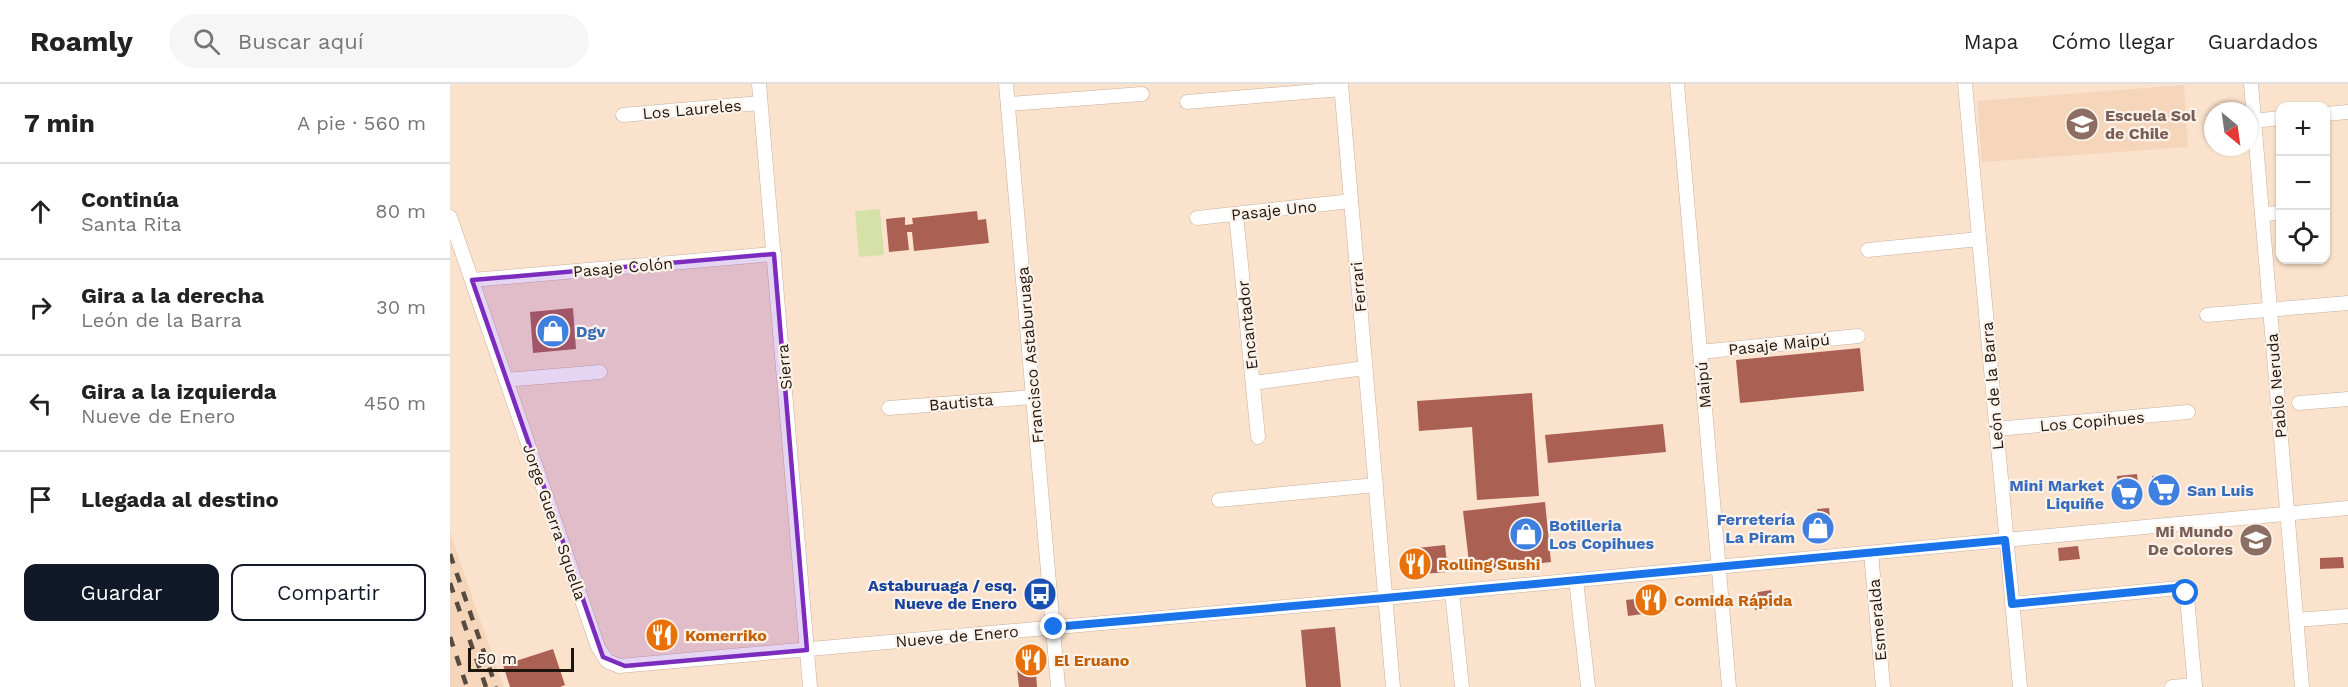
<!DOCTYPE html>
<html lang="es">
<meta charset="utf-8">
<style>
body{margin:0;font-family:"Work Sans",sans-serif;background:#f6f6f6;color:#222}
.controls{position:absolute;right:18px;top:18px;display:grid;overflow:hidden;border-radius:12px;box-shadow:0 2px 4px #0004}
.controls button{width:54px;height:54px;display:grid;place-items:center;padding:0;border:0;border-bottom:2px solid #e0e0e0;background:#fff;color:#222;font:30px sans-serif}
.compass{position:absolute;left:1754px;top:18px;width:54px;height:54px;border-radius:50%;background:#fff;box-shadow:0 2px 4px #0004;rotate:151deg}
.scale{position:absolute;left:18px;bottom:15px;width:106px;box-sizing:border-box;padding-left:6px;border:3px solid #1e160e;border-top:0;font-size:16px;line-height:21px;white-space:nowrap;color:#1e160e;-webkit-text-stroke:4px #fcf2e9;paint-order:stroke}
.stop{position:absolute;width:18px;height:18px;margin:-14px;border:4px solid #1a73e8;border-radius:50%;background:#fff}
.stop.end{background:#1a73e8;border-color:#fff;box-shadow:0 2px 6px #0008}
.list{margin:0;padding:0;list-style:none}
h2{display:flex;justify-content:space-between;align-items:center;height:78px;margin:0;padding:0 24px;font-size:26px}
h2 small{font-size:20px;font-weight:400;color:#767676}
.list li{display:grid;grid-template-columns:39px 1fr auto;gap:18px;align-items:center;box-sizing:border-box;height:96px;padding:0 24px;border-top:2px solid #e0e0e0}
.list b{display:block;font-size:22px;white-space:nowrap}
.list p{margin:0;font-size:20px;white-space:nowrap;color:#767676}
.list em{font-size:20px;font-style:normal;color:#767676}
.actions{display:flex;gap:12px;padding:18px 24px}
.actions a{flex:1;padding:14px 0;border:2px solid #111827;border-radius:12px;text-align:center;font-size:21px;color:#111827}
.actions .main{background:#111827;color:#fff}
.icon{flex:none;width:33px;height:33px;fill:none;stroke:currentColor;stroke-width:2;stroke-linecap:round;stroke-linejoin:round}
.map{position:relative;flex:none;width:1898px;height:603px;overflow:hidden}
header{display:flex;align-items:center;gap:36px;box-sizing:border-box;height:84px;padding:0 30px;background:#fff;border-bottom:2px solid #e0e0e0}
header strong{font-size:28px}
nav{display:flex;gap:33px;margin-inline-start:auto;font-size:21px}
.search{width:420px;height:54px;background:#f6f6f6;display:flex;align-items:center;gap:15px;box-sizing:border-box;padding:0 21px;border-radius:33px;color:#767676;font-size:22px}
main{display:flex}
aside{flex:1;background:#fff}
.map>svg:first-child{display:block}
</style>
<header>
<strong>Roamly</strong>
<div class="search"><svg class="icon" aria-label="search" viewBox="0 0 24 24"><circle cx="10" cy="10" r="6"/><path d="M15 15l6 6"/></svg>Buscar aquí</div>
<nav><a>Mapa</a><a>Cómo llegar</a><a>Guardados</a></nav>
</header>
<main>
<aside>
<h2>7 min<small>A pie · 560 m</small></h2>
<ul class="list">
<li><svg class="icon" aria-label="ahead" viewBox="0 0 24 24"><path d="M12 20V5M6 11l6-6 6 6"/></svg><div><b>Continúa</b><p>Santa Rita</p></div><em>80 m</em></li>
<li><svg class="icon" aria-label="right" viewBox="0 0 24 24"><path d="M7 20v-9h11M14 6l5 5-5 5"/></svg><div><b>Gira a la derecha</b><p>León de la Barra</p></div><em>30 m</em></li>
<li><svg class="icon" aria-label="left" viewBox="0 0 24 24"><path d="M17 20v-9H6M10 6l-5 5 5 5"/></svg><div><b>Gira a la izquierda</b><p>Nueve de Enero</p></div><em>450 m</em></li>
<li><svg class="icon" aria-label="arrive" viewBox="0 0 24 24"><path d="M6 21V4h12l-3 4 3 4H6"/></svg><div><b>Llegada al destino</b></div></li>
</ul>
<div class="actions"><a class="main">Guardar</a><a>Compartir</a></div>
</aside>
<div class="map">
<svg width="1898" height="603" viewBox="0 0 1898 603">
<rect width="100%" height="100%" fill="#fbe2cc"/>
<g fill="#f5d6ba">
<path d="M1734 1 1738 63 1532 78 1527 17Z"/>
<path d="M0 447 29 533 54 603H0Z"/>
</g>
<path fill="#d5e1a6" d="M430 125 434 171 409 173 405 127Z"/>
<g fill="#aa6053">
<path d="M527 127 528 136 536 135 539 159 464 167 462 148H457L459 166 439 168 436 135 455 133V141L463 140 462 134Z"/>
<path d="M123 224 126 265 83 269 80 228Z"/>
<path d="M1410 264 1414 307 1290 319 1286 276Z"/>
<path d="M1082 309 1089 412 1027 416 1022 343 969 347 967 317Z"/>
<path d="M1213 340 1216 368 1098 379 1095 351Z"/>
<path d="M1687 390 1690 421 1669 423 1667 392Z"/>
<path d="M1721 390 1725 419 1707 422 1702 392Z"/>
<path d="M1095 418 1101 478 1020 487 1013 427Z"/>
<path d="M1379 424 1382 452 1355 455 1353 437 1368 434 1367 425Z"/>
<path d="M995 461 998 488 960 491 958 465Z"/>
<path d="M1628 462 1630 475 1609 477 1608 464Z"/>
<path d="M1893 473 1894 484 1870 485V474Z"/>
<path d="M1321 506 1324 523 1305 526 1302 509Z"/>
<path d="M1213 512 1215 527 1178 532 1176 516Z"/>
<path d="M217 542 219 557 206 559 204 545Z"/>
<path d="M885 543 891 603H856L851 546Z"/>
<path d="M103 565 115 601 110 603H60L53 581Z"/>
<path d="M585 574 587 603H569L566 576Z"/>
</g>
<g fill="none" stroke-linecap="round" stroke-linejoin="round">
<g stroke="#c8b09b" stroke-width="15">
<g id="street">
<path d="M309 0 360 603"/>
<path d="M556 0 608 603"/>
<path d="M891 0 943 603"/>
<path d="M1227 0 1279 603"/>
<path d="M1515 0 1570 603"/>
<path d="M1801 0 1852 603"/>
<path d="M737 18 891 5"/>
<path d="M558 20 692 10"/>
<path d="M1876 30 1898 28"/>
<path d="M173 31 310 19"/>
<path d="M1804 37 1830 34"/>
<path d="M786 130 808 353"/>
<path d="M1812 130 1830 129"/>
<path d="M0 133 148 563 157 577 169 582 924 515 1898 424"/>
<path d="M747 134 901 117"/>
<path d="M1418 166 1529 155"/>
<path d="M22 196 324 170"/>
<path d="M1757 231 1898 219"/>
<path d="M1250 268 1408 252"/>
<path d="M56 296 150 288"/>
<path d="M803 299 915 284"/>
<path d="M1849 319 1898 315"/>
<path d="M439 324 583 313"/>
<path d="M1546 345 1738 328"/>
<path d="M769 416 926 401"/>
<path d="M1421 469 1433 603"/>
<path d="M1126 496 1138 603"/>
<path d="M1002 508 1012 603"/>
<path d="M1562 520 1729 504 1736 509 1737 513 1745 603"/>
<path d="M1846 536 1898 532"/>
<path d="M1722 603 1745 601"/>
</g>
</g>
<use href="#street" stroke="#fff" stroke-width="14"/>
<g stroke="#574a3f" stroke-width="4.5" stroke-dasharray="10 10" stroke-linecap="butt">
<path d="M0 470 46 603"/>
<path d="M0 499 36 603"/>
<path d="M0 553 17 603"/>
</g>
</g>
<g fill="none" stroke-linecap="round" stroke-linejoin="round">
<path stroke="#1a73e8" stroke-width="8" d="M604 543 935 514 1555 456 1562 520 1725 504H1729L1736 509"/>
</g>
<path fill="#7b2cbf" fill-opacity="0.2" stroke="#7b2cbf" stroke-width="4.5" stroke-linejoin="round" d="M324 170 357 566 175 582 153 573 22 196Z"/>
<defs>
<g id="school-disc" transform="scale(1.725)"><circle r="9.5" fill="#8d6e63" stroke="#fcf2e9"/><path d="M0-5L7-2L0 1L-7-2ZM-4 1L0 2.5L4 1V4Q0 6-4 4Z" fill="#fff"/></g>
<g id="shop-disc" transform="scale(1.725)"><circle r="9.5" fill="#3f7fe0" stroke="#fcf2e9"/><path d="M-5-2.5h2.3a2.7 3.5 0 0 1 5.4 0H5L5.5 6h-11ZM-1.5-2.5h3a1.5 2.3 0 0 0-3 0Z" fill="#fff"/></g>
<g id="supermarket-disc" transform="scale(1.725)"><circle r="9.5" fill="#3f7fe0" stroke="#fcf2e9"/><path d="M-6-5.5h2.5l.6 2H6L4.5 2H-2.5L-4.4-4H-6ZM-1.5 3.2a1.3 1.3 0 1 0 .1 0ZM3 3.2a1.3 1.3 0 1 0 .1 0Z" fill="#fff"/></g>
<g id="restaurant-disc" transform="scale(1.725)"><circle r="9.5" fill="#e8710a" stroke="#fcf2e9"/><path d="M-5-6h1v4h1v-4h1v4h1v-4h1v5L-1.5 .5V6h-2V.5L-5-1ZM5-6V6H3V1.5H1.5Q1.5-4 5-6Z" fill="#fff"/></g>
<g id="bus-disc" transform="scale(1.725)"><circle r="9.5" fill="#1a4fb4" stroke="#fcf2e9"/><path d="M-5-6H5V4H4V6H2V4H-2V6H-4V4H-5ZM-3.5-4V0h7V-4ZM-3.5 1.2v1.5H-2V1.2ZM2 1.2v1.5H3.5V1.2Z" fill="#fff"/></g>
</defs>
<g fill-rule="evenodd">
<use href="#school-disc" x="1632" y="40"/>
<use href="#shop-disc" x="103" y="247"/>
<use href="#supermarket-disc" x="1714" y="406"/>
<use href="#supermarket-disc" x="1677" y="410"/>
<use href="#shop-disc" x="1368" y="444"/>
<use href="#shop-disc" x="1076" y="450"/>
<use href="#school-disc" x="1806" y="456"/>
<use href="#restaurant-disc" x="965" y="480"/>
<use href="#bus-disc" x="590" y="510"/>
<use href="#restaurant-disc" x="1201" y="516"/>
<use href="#restaurant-disc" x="212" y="551"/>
<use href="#restaurant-disc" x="581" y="576"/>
</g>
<g text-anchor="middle" stroke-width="4.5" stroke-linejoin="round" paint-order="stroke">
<g font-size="16" fill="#1e160e" stroke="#fcf2e9">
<text transform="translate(242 25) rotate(-5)" y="6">Los Laureles</text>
<text transform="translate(824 126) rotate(-6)" y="6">Pasaje Uno</text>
<text transform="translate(173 183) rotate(-5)" y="6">Pasaje Colón</text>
<text transform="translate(908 203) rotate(-95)" y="6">Ferrari</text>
<text transform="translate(797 241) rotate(-96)" y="6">Encantador</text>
<text transform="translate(1329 260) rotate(-6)" y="6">Pasaje Maipú</text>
<text transform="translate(580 271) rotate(-95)" y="6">Francisco Astaburuaga</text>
<text transform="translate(334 283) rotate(-95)" y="6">Sierra</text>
<text transform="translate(1253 301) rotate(-95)" y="6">Maipú</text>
<text transform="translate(1542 302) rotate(-95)" y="6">León de la Barra</text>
<text transform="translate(1826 302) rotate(-95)" y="6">Pablo Neruda</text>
<text transform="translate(511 318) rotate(-5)" y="6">Bautista</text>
<text transform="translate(1642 337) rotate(-5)" y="6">Los Copihues</text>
<text transform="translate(105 438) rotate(71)" y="6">Jorge Guerra Squella</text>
<text transform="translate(1427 536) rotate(-95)" y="6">Esmeralda</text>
<text transform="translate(507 552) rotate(-5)" y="6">Nueve de Enero</text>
</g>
<g font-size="16" font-weight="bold" fill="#785e54" stroke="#fcf2e9" text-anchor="start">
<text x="1655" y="37">Escuela Sol<tspan x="1655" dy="18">de Chile</tspan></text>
<text x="1783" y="453" text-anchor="end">Mi Mundo<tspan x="1783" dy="18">De Colores</tspan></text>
</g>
<g font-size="16" font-weight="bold" fill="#366cbe" stroke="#fcf2e9" text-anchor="start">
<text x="126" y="253">Dgv</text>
<text x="1654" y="407" text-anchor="end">Mini Market<tspan x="1654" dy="18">Liquiñe</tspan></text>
<text x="1737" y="412">San Luis</text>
<text x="1345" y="441" text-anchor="end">Ferretería<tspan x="1345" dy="18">La Piram</tspan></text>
<text x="1099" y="447">Botilleria<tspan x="1099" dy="18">Los Copihues</tspan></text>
</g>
<g font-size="16" font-weight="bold" fill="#c56008" stroke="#fcf2e9" text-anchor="start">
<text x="988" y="486">Rolling Sushi</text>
<text x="1224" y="522">Comida Rápida</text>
<text x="235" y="557">Komerriko</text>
<text x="604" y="582">El Eruano</text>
</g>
<g font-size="16" font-weight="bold" fill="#164399" stroke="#fcf2e9" text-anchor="end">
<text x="567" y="507">Astaburuaga / esq.<tspan x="567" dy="18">Nueve de Enero</tspan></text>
</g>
</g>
</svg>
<div class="controls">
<button>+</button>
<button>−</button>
<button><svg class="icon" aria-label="locate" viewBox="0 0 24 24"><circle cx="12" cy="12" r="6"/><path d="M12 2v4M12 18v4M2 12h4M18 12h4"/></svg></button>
</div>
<svg class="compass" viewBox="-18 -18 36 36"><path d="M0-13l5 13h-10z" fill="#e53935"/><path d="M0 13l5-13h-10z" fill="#767676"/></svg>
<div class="scale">50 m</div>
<div class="stop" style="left:1736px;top:509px"></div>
<div class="stop end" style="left:604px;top:543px"></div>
</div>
</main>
